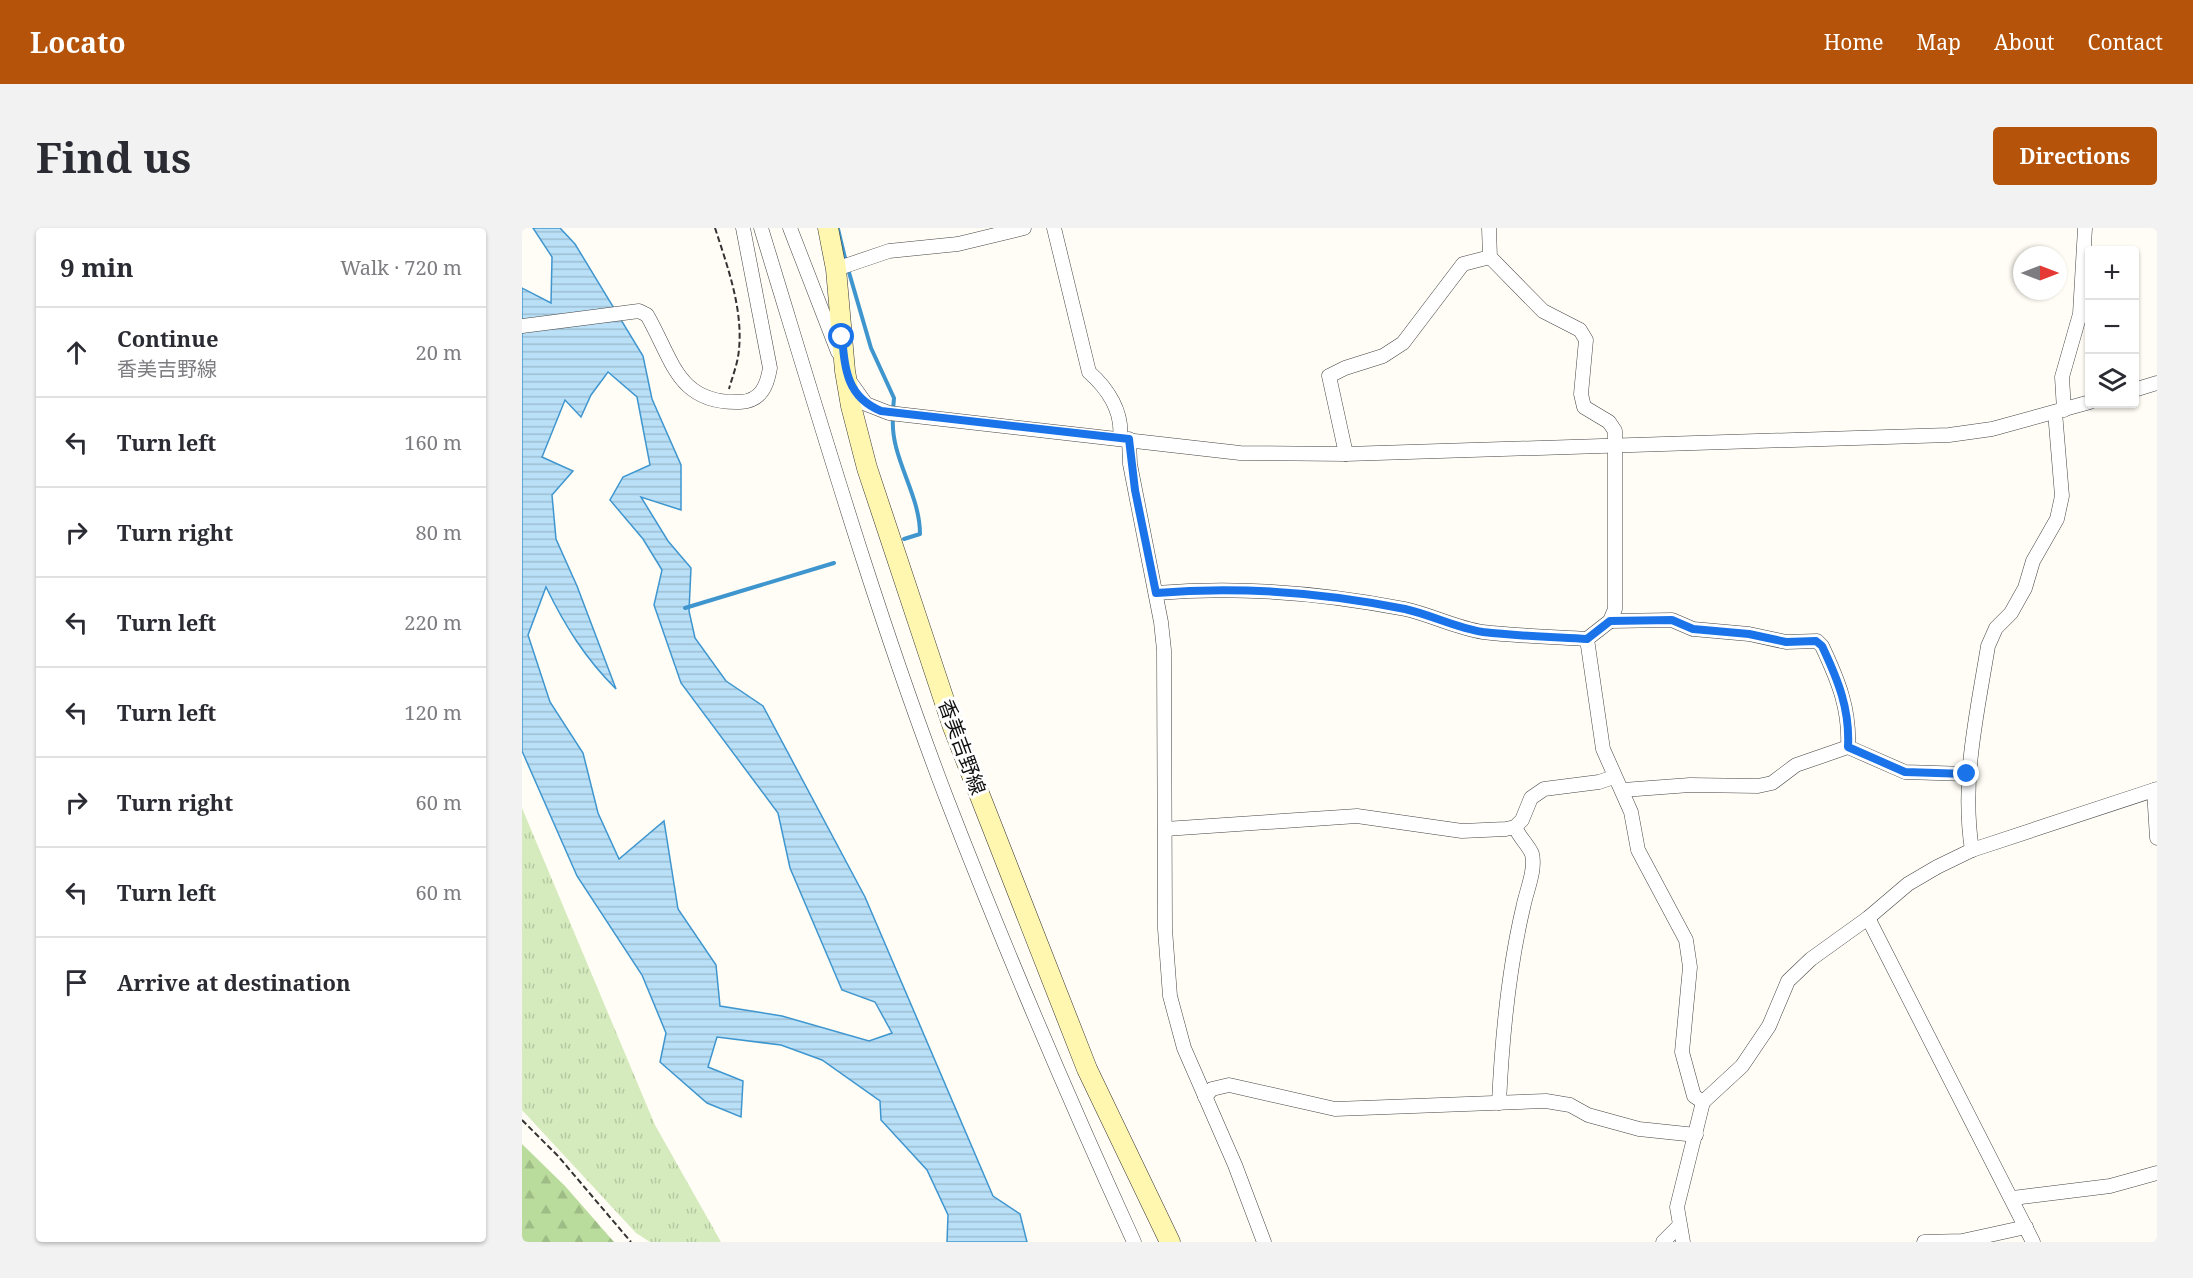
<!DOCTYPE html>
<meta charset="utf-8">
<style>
body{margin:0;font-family:"Noto Serif","Noto Sans JP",serif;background:#f2f2f3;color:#2b2b33}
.controls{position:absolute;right:18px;top:18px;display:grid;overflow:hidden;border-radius:6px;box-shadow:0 2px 4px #0004}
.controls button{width:54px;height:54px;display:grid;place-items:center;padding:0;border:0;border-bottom:2px solid #e1e1e2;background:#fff;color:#2b2b33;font:30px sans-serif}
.compass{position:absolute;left:1491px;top:18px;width:54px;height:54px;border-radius:50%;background:#fff;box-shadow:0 2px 4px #0004;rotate:90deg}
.stop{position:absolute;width:18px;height:18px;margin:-14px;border:4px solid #1a73e8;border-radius:50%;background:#fff}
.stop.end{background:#1a73e8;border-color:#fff;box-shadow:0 2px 6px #0008}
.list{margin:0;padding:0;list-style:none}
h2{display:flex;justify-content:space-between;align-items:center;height:78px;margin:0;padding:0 24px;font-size:26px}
h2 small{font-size:20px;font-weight:400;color:#7c7c81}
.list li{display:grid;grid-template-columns:39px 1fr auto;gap:18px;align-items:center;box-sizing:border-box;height:90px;padding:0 24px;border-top:2px solid #e1e1e2}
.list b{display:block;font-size:22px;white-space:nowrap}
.list p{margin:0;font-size:20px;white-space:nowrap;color:#7c7c81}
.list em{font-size:20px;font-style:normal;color:#7c7c81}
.icon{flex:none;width:33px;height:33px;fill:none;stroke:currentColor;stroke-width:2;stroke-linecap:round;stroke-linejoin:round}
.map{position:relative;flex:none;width:1635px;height:1014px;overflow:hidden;border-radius:6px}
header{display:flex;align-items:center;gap:36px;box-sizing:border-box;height:84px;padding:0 30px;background:#b45309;color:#fff}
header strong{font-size:28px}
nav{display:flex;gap:33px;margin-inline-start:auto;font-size:21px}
.intro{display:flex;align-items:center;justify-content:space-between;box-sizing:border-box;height:144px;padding:0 36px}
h1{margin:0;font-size:42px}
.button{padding:15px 27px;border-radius:6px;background:#b45309;color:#fff;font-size:21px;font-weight:700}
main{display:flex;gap:36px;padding:0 36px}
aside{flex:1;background:#fff;border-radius:6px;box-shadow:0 2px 4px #0004}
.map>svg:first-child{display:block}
</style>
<header>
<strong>Locato</strong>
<nav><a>Home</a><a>Map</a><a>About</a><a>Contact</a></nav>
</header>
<div class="intro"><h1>Find us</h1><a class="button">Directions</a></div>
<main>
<aside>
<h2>9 min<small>Walk · 720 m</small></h2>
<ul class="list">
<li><svg class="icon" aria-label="ahead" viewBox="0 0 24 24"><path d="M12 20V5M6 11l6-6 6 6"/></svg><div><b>Continue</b><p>香美吉野線</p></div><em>20 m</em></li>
<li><svg class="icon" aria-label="left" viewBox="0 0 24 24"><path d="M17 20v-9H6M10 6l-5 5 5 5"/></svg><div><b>Turn left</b></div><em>160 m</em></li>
<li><svg class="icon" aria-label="right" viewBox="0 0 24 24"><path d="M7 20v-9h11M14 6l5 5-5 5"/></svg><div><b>Turn right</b></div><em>80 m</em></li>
<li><svg class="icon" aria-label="left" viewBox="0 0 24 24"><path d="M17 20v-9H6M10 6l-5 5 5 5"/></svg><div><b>Turn left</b></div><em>220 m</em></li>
<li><svg class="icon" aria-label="left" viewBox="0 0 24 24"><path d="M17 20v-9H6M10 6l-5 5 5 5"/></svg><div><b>Turn left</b></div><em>120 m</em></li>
<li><svg class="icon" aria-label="right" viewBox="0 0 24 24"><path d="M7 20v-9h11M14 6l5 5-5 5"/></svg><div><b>Turn right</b></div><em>60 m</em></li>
<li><svg class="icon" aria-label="left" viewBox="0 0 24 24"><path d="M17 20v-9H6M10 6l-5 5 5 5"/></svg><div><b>Turn left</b></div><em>60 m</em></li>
<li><svg class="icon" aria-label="arrive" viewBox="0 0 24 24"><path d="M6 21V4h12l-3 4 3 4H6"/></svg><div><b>Arrive at destination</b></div></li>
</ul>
</aside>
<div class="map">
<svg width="1635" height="1014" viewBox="0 0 1635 1014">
<defs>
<pattern id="grass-tufts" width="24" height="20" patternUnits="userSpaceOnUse" patternTransform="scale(1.5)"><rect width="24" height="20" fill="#d5ebbd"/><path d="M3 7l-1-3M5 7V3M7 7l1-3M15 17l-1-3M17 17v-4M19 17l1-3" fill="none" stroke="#b6c8a1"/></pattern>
<pattern id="forest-firs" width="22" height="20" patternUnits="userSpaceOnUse" patternTransform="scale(1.5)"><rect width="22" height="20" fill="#b9dc9c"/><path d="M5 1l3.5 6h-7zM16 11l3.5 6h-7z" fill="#9ebc85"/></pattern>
<pattern id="water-rules" width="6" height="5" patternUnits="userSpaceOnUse" patternTransform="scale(1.5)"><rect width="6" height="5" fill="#b9e0f7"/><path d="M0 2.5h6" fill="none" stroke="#9ebfd3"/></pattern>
</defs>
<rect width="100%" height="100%" fill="#fffdf5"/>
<path fill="url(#grass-tufts)" d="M0 580 133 897 199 1014H128L114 1005 0 882Z"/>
<path fill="url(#forest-firs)" d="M0 916 43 958 92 1014H0Z"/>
<path fill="url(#water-rules)" stroke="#3f96cf" stroke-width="1.5" fill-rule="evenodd" d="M11 0H38L53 16 121 128 130 171 159 237V282L119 269 146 313 169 340 167 383 173 410 204 453 241 478 343 669 471 968 498 986 505 1014H425L426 987 405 942 359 892 358 873 300 832 259 817 195 809 186 839 221 853 219 889 185 875 138 834 144 805 120 747 55 648 0 523V60L29 75 30 29ZM86 144 115 169 128 237 101 249 88 272 121 311 140 342 132 377 159 455 256 585 268 640 320 762 353 774 370 805 347 813 260 788 198 778 194 737 156 681 142 593 97 631 76 585 61 525 28 474 6 407 24 359C43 398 63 430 94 461L55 358 34 311 30 267 51 243 20 229 43 172 59 189 69 167Z"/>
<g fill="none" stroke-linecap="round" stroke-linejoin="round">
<g stroke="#3f96cf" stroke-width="4">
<path d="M316 1 324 34"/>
<path d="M326 41 349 120 372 170 371 182"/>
<path d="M371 189C368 230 398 265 398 306L382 311"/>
<path d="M163 380 312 335"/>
</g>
<g stroke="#444" stroke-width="15">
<g id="street">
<path d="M239 0C297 189 353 383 424 569 482 719 545 867 612 1014"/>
<path d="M268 0 316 124"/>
<path d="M532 0 567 144C586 161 601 184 598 210"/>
<path d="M967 0 968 29 1021 83 1058 102 1064 112 1059 166 1062 179 1087 194 1093 203V381L1088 393 1065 411 1081 521 1109 584 1116 622 1164 712 1168 739 1160 824 1172 868 1181 874"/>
<path d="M314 41 367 23 436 16 502 0"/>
<path d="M0 98 117 83 125 87C151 132 155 176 218 174 239 173 245 158 248 140L221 0"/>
<path d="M329 155 344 176 367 185 718 225 824 226 1427 207 1470 201 1568 174"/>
<path d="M1612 162 1635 155"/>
<path d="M1542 182 1540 149 1558 86 1563 0"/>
<path d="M607 211 608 236 639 394 642 422 643 701 648 768 662 820 713 937 742 1014"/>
<path d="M824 226 807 148 823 140 861 128 881 115 941 36 968 29"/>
<path d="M634 365C716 358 801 365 883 381 910 387 934 400 961 404 995 408 1031 409 1065 411"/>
<path d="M1088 393 1150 392 1171 401 1227 406 1264 414 1295 413 1300 418C1316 452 1328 481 1326 519"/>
<path d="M1101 562 1168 557 1236 558 1250 555 1274 537 1326 519 1383 544 1445 546"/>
<path d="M1632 562 1635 610"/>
<path d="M643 601 835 588 940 603 984 601 993 599 1000 592 1009 570 1022 561 1077 554 1092 549"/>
<path d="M1450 622C1439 553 1455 486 1466 418L1474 400 1489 385 1503 360 1511 333 1535 291 1540 268 1533 184"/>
<path d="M1346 690 1511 1014"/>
<path d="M683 869 690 861 707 857 813 881 1024 873 1048 877 1066 887 1117 901 1174 907"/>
<path d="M977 875C980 810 986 744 1001 680 1004 664 1014 642 1010 626 1007 618 997 609 993 599"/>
<path d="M1491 970 1588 958 1635 945"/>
<path d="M1141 1014 1156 999"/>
<path d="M1161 1014 1155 979 1181 874 1220 838 1247 798 1266 753 1289 731 1346 690 1386 656 1415 639 1450 622 1635 561"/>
<path d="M1402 1014 1440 1013 1504 999"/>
</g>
</g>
<g stroke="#333" stroke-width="21">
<path id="secondary" d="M306 0 314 41 323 143 329 178 345 240 431 499 565 841 648 1014"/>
</g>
<g stroke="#333" stroke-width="2" stroke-dasharray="6 3" stroke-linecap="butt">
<path d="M193 0C206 40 223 86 216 129 214 140 210 150 207 161"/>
<path d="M0 892 36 928 109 1014"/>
</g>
<use href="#street" stroke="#fff" stroke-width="14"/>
<use href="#secondary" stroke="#fff6b0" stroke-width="20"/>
</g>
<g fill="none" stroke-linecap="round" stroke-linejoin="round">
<path stroke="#1a73e8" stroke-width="8" d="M320 109C323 142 325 169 359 183L607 211 613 262 634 365C715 358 803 365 883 381 910 387 934 400 961 404 995 408 1031 409 1065 411L1088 393 1150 392 1171 401 1227 406 1264 414 1294 413 1300 418C1316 452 1328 481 1326 519L1383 544 1445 546"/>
</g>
<g text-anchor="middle" stroke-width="6" stroke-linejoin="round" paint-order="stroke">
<g font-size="20" fill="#111" stroke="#fff">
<text transform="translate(440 519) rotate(70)" y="7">香美吉野線</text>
</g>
</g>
</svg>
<div class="controls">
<button>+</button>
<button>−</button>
<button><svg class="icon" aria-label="layers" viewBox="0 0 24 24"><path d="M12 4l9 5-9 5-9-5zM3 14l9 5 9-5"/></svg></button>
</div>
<svg class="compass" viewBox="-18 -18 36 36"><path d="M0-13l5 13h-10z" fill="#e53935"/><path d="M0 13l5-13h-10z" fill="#7c7c81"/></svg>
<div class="stop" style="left:320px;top:109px"></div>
<div class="stop end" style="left:1445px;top:546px"></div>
</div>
</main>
